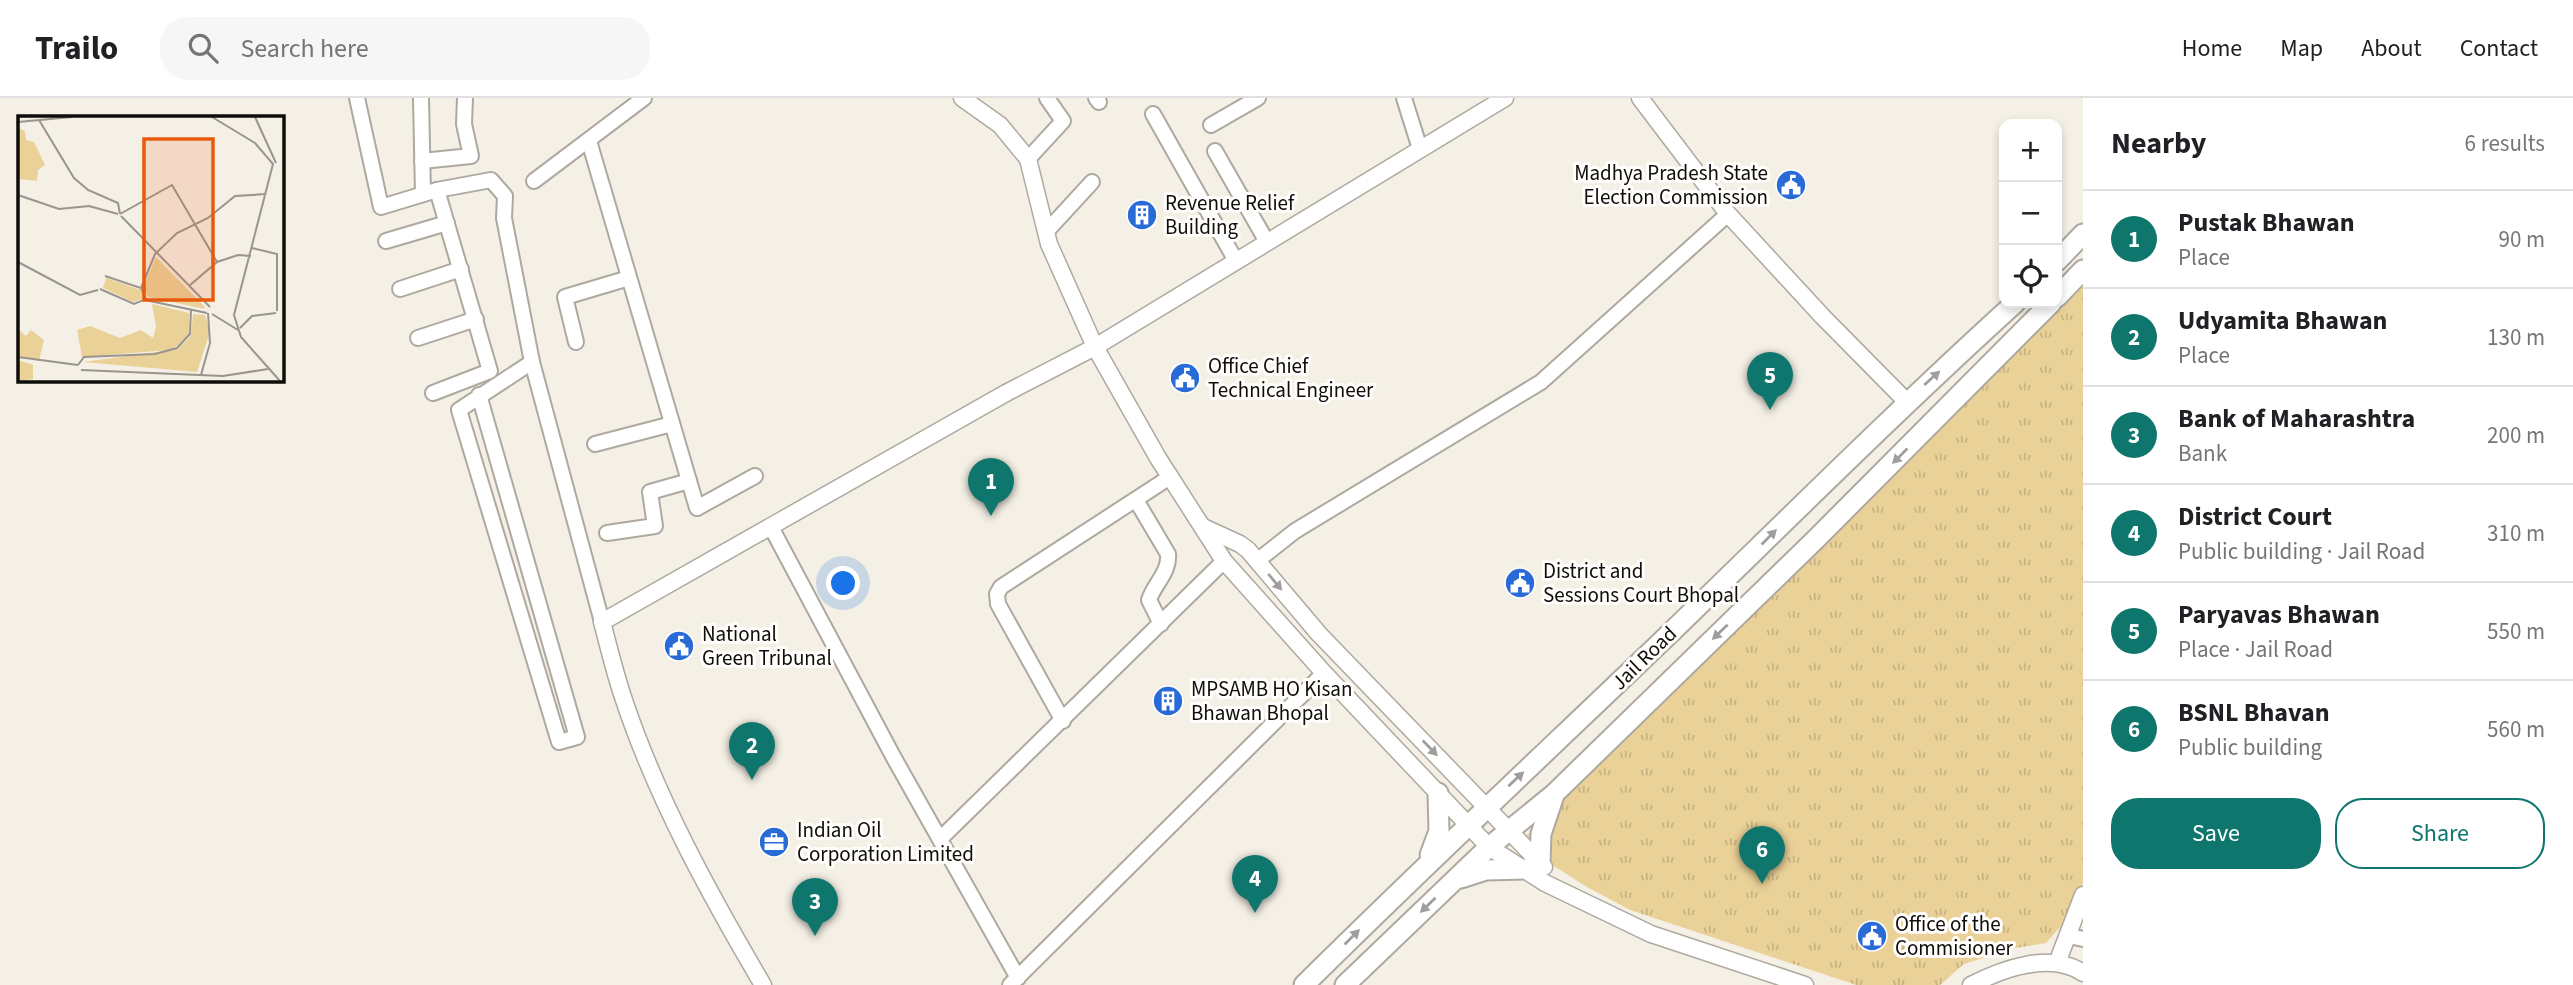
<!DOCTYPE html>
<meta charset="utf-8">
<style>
body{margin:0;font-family:"Source Sans 3",sans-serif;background:#f6f6f6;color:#202124}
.controls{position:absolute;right:21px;top:21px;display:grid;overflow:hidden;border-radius:14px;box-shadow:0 4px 10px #0003}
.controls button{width:63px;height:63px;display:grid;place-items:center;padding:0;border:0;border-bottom:2px solid #e0e0e0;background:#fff;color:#202124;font:35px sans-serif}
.you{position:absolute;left:844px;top:486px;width:24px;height:24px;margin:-18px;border:5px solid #fff;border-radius:50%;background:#1a73e8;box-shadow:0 0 0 10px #1a73e833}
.badge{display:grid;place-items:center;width:46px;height:46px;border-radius:50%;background:#0f766e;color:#fff;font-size:23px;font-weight:700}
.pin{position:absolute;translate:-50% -58px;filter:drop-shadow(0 2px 4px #0008)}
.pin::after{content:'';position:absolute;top:37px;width:24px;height:21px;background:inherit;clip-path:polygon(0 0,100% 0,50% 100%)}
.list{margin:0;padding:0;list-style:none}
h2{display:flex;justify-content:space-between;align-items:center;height:91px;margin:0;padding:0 28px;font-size:30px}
h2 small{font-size:23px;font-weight:400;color:#757577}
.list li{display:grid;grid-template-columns:46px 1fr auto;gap:21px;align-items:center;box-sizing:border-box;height:98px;padding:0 28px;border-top:2px solid #e0e0e0}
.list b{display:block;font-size:26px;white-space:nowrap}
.list p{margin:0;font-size:23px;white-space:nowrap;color:#757577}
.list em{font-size:23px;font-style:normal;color:#757577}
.actions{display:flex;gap:14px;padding:21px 28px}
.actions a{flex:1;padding:16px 0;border:2px solid #0f766e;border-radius:28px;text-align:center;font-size:24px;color:#0f766e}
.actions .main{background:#0f766e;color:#fff}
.icon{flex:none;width:38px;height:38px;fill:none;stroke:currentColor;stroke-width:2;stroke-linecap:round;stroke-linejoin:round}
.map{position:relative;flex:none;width:2083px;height:887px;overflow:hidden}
header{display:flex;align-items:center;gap:42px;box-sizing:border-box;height:98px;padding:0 35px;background:#fff;border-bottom:2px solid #e0e0e0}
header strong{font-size:33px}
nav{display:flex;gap:38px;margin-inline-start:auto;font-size:24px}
.search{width:490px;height:63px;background:#f6f6f6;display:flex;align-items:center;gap:18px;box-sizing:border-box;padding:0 24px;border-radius:28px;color:#757577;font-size:26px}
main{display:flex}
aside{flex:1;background:#fff}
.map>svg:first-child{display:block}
</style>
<header>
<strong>Trailo</strong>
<div class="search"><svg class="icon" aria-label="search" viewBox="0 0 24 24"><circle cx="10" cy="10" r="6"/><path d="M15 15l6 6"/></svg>Search here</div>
<nav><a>Home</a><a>Map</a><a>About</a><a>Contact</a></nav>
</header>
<main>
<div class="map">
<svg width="2083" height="887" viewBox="0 0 2083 887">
<defs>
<pattern id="grass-tufts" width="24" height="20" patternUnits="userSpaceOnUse" patternTransform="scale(1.75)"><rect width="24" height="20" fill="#ead198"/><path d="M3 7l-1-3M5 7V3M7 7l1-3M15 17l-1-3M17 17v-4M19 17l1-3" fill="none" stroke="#c8b282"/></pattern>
</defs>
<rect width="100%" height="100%" fill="#f5f0e5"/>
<path fill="url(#grass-tufts)" d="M2083 188V785L2072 816 2046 845 2016 850 1964 866 1940 887H1856L1630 812 1587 789 1554 768 1527 737Z"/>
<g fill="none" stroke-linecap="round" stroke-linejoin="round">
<g stroke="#aea99f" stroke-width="18">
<g id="minor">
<path d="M357 0 381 109 437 92 491 82 505 98 504 120 532 264 602 524"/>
<path d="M421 0 423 96"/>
<path d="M1096 0 1099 4"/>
<path d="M1404 0 1420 51"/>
<path d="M1153 16 1236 163"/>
<path d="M1211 27 1258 0"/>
<path d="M589 43 697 410 755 378"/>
<path d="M1215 53 1267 144"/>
<path d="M1028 61 1063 23 1047 0"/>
<path d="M422 63 471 58 464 26 465 0"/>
<path d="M534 83 644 0"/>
<path d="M1046 134 1092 84"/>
<path d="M386 143 447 125"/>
<path d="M400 191 461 171"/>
<path d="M418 240 476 221"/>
<path d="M576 244 565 199 629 180"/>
<path d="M433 295 490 273 437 92"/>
<path d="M479 297 577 639 559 644 459 312 532 264"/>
<path d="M595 346 672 326"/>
<path d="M1136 402 1168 456C1170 474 1154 486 1149 502L1161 526"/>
<path d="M771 429 894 660 1018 880"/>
<path d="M607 435 655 428 650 394 689 383"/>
<path d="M1257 463 1295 433 1541 284 1728 116"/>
<path d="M1063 623 998 506 997 496 1001 489 1170 379"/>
<path d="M940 741 1224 463"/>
<path d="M2069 838 2083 841"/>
<path d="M1010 887 1324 575"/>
</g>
</g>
<g stroke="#aea99f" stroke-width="19">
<g id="tertiary">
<path d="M962 0 1000 27 1028 61 1049 146 1095 249 1158 360 1224 463 1324 575 1489 749 1545 785 1651 836 1805 887"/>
<path d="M1640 0 1728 116 1823 219 1907 304"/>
<path d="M1203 429 1240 446 1248 452 1319 536 1544 769"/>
<path d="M2057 865 2083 797"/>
<path d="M763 887C710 797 657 701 624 602 615 576 609 550 602 524L1006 295 1095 249 1505 0"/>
<path d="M1971 887C2002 871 2051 853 2083 875"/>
</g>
</g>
<g stroke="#aea99f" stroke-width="23">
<g id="secondary">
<path d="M2057 163 2083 136"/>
<path d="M2057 199 2083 172"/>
<path d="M1430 757 1439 733 1438 695"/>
<path d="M1540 765 1541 736 1554 697"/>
<path d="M1461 780 1486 772 1525 771"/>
<path d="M1304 887C1422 770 1543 657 1663 542 1780 429 1895 314 2015 205"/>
<path d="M1345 887 1489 749 1554 696 1816 441 2051 205"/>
</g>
</g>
<use href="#minor" stroke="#fff" stroke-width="14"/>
<use href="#tertiary" stroke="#fff" stroke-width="16"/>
<use href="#secondary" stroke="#fff" stroke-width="19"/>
</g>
<defs><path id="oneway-solid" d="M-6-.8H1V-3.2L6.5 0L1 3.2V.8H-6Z" transform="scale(1.75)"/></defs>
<g fill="#9f9e9d">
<use href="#oneway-solid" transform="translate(1932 280) rotate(-42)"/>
<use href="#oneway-solid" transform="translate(1900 358) rotate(135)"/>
<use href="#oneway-solid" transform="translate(1769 439) rotate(-45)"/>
<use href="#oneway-solid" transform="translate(1275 484) rotate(50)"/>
<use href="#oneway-solid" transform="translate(1720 534) rotate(136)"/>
<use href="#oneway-solid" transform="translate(1430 650) rotate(46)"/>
<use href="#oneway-solid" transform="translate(1516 681) rotate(-43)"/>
<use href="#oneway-solid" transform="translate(1428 807) rotate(136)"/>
<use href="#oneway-solid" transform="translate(1352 839) rotate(-45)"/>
</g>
<defs>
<g id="civic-disc" transform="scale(1.575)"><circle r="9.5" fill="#286bd7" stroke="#fffefc"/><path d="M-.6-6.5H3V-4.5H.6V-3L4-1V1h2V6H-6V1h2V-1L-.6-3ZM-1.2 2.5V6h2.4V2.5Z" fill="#fff"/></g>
<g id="building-disc" transform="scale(1.575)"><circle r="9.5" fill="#286bd7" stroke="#fffefc"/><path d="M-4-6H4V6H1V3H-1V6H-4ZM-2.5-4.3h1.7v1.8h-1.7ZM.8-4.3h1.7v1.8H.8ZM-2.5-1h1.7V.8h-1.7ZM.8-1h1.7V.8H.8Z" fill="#fff"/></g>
<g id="office-disc" transform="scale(1.575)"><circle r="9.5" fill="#286bd7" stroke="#fffefc"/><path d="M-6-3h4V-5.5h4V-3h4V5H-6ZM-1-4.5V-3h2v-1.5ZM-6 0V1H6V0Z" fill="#fff"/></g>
</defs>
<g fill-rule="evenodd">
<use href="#civic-disc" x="1791" y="87"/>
<use href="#building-disc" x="1142" y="117"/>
<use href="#civic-disc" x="1185" y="280"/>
<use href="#civic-disc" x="1520" y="485"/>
<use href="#civic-disc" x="679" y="548"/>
<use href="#building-disc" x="1168" y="603"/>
<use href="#office-disc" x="774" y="744"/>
<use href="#civic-disc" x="1872" y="838"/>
</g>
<g text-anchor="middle" stroke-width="6" stroke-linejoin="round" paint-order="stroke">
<g font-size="21" fill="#0e0d09" stroke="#fffefc" text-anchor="start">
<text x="1768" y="82" text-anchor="end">Madhya Pradesh State<tspan x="1768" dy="24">Election Commission</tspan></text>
<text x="1165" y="112">Revenue Relief<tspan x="1165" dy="24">Building</tspan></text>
<text x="1208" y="275">Office Chief<tspan x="1208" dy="24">Technical Engineer</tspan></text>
<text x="1543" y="480">District and<tspan x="1543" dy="24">Sessions Court Bhopal</tspan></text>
<text x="702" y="543">National<tspan x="702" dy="24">Green Tribunal</tspan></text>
<text x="1191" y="598">MPSAMB HO Kisan<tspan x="1191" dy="24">Bhawan Bhopal</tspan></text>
<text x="797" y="739">Indian Oil<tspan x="797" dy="24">Corporation Limited</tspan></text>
<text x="1895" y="833">Office of the<tspan x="1895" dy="24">Commisioner</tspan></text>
</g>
<g font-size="21" fill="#0e0d09" stroke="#fffefc">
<text transform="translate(1644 560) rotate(-44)" y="7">Jail Road</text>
</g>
</g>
<g transform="translate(18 18)">
<rect width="266" height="266" fill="#f5f0e5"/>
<path d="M138 141 186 190 187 193 130 181 125 171ZM134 188 171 197V218L165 227 151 234 64 241 59 214 72 210 102 222 123 214 135 222 138 211Z" fill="#ead198"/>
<path d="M0 12 7 15 8 24 16 26 27 49 20 54 19 65 0 63ZM88 162 123 174 126 182 115 186 85 172ZM175 198 187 199 192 216 179 256 65 246 160 233 173 220ZM0 244 15 249V263L0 265Z" fill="#ead198"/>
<path d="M0 213 8 220 13 214 26 224 21 245 0 240Z" fill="#ead198"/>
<path fill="none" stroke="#99958d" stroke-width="2" d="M194 1 237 27 255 48 216 199 223 221 262 265M237 1 258 47M21 4 56 62 70 74 100 87 102 98M0 6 54 1M0 79 41 93 71 90 100 98M102 98 154 69 199 146M103 100 192 191M234 132 259 138V195M0 146 62 179 80 174M171 170 199 146 220 139 233 140M123 172 137 138 159 117 190 102 217 80 248 78M82 173 116 188 128 183 123 172 87 160M127 184 189 197M194 198 220 214M222 212 234 200 258 197M0 241 60 249M60 249 66 241 137 238 159 232 172 218 173 193M63 254 205 260 250 253M183 259 192 227 190 197"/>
<path fill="#e8590c" fill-opacity="0.15" stroke="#e8590c" stroke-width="3.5" d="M126 23H195V184H126Z"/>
<rect width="266" height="266" fill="none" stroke="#0e0d09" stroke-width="3.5"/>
</g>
</svg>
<div class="controls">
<button>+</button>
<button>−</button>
<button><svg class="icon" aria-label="locate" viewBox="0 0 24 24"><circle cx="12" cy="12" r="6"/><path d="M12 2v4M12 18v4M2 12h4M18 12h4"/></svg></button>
</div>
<div class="you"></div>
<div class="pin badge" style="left:991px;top:418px">1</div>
<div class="pin badge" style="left:752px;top:682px">2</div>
<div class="pin badge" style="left:815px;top:838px">3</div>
<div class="pin badge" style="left:1255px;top:815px">4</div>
<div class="pin badge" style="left:1770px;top:312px">5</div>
<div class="pin badge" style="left:1762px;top:786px">6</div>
</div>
<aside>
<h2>Nearby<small>6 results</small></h2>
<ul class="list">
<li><span class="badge">1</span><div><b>Pustak Bhawan</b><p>Place</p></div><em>90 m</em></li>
<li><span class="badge">2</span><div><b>Udyamita Bhawan</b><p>Place</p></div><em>130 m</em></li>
<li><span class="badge">3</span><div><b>Bank of Maharashtra</b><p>Bank</p></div><em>200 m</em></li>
<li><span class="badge">4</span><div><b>District Court</b><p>Public building · Jail Road</p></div><em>310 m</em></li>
<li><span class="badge">5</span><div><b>Paryavas Bhawan</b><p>Place · Jail Road</p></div><em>550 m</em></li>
<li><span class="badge">6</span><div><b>BSNL Bhavan</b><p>Public building</p></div><em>560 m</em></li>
</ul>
<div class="actions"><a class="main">Save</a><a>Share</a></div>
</aside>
</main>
